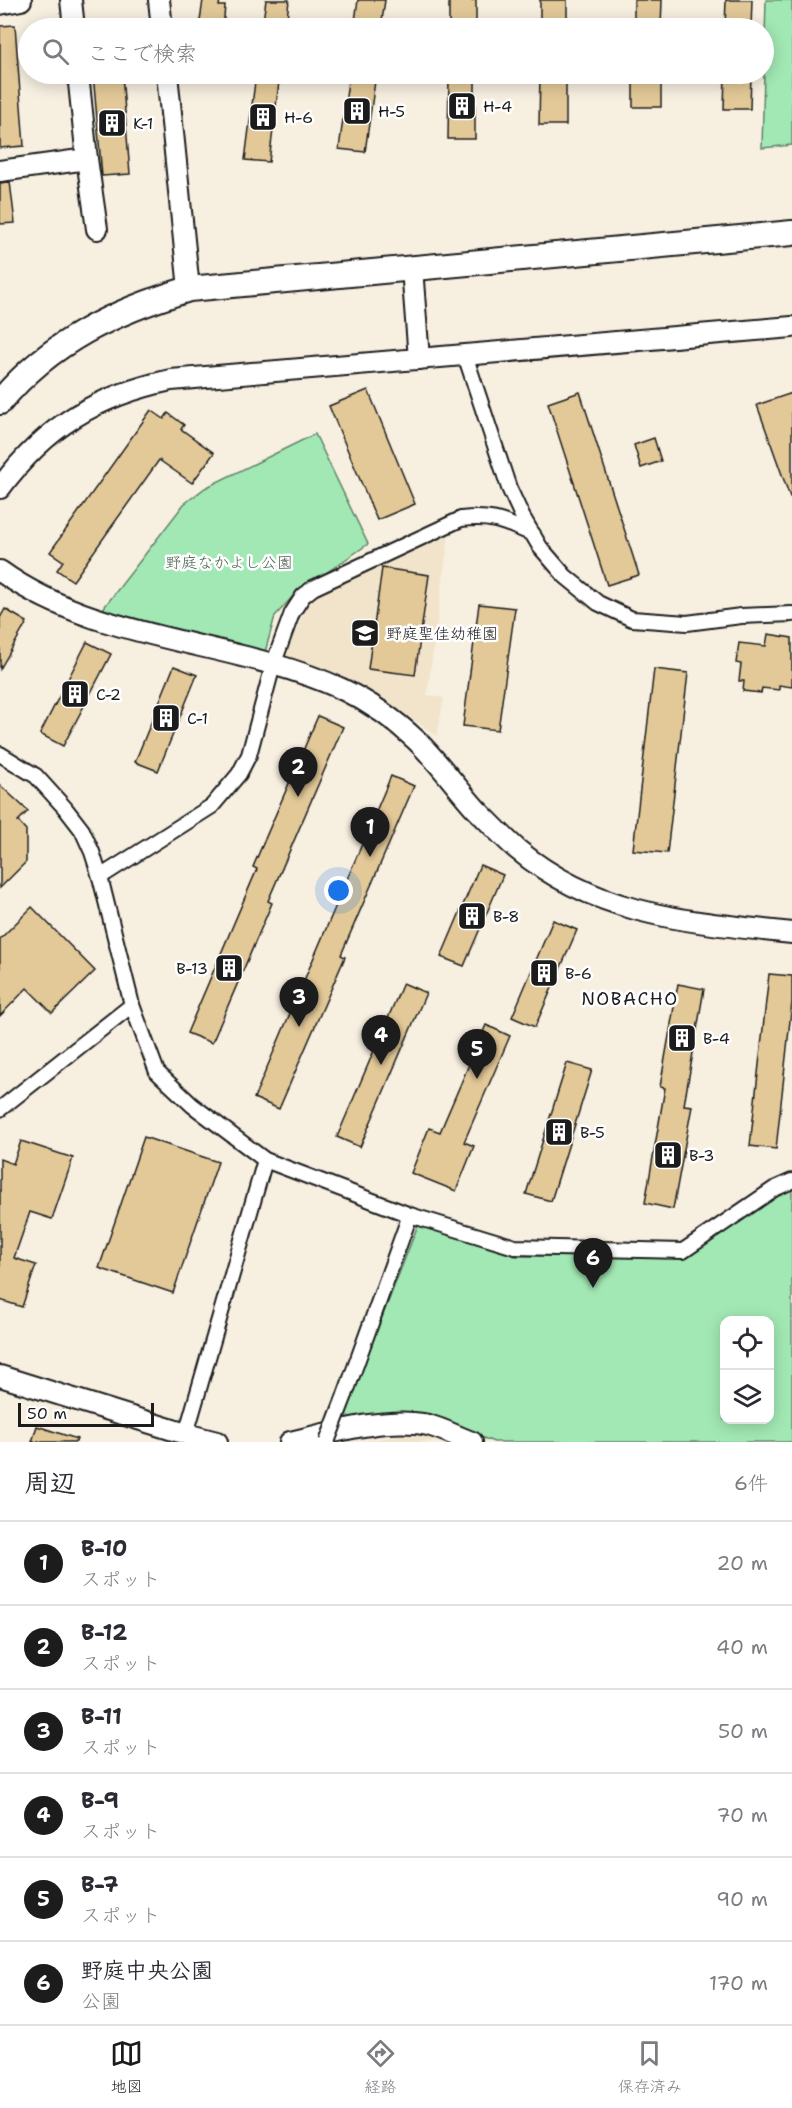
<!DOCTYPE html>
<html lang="ja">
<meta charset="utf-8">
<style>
body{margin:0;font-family:"Shantell Sans","Klee One",sans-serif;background:#f7f7f7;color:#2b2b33}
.controls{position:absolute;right:18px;bottom:18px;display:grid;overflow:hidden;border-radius:12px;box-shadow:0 3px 15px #0003}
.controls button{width:54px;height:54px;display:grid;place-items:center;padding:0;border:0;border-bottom:2px solid #e1e1e2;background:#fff;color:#2b2b33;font:30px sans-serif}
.scale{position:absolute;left:18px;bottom:15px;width:136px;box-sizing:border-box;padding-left:6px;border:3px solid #1c1c1c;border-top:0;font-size:16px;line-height:21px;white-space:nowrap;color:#1c1c1c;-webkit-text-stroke:4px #fff;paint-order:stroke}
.you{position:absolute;left:339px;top:891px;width:21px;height:21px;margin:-15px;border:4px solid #fff;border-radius:50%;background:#1a73e8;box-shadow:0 0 0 9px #1a73e833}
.badge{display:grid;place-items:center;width:39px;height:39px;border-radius:50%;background:#1c1c1c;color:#fff;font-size:20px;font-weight:700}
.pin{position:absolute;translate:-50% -50px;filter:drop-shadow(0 2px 3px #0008)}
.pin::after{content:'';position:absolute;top:32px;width:21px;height:18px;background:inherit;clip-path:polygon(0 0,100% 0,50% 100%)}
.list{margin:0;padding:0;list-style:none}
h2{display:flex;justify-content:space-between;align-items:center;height:78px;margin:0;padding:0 24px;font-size:26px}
h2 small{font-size:20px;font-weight:400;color:#7c7c81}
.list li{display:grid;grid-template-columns:39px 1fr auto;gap:18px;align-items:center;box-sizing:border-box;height:84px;padding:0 24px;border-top:2px solid #e1e1e2}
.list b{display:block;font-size:22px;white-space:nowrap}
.list p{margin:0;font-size:20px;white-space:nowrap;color:#7c7c81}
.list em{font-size:20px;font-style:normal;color:#7c7c81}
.icon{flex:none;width:33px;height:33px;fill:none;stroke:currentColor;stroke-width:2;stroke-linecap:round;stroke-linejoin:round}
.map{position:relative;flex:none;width:792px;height:1442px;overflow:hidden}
.search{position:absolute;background:#fff;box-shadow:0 3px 15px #0003;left:18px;right:18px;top:18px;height:66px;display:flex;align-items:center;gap:15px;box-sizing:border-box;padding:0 21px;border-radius:33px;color:#7c7c81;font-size:22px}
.sheet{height:582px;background:#fff}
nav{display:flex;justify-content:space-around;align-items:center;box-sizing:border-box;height:84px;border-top:2px solid #e1e1e2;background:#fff;font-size:16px;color:#7c7c81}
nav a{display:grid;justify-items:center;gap:3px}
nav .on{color:#1c1c1c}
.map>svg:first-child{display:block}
</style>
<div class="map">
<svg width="792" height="1442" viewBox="0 0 792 1442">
<rect width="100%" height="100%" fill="#f7efe0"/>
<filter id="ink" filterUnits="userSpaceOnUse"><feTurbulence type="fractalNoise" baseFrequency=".0167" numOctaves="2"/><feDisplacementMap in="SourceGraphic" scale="12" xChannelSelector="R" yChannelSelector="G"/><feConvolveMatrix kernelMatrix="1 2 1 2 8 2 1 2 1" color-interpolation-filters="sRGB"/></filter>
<g filter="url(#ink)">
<g fill="#f1e4ca">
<path d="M449 535 427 695 444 698 437 736 378 695 354 681 285 656 311 596 320 589Z"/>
<path d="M401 1435 426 1437 439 1442H362Z"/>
</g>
<g fill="#a2e8b4" stroke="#5f8268" stroke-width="1.5" fill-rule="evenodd">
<path d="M766 0H792V145L762 148Z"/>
<path d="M315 434 368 544 294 595 275 616 265 652 102 610 184 504 205 488Z"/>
<path d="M792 1187V1442H494L431 1418 404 1413 341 1423 418 1225 515 1256 686 1255 776 1193ZM724 1320H770V1420H724Z"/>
</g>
<g fill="#e3c998" stroke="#1c1c1c" stroke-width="1.5">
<path d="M203 0H220L219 6H225L223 28H199Z"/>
<path d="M266 0H289L286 28H262Z"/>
<path d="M358 0H385L381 28H354Z"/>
<rect x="449" y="0" width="27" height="28"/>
<rect x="540" y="0" width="27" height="28"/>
<path d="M634 0H662L661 28H634Z"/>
<path d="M726 0H752L751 28H725Z"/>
<path d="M15 25 24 146 0 148V26Z"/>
<path d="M93 74H122L130 174 102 176Z"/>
<path d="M256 74H280L269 162 245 160Z"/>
<path d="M349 74H376L365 152 339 149Z"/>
<path d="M449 74H475V139H448Z"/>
<path d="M540 74H566V125H539Z"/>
<rect x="633" y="74" width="28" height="33"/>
<path d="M725 74H751L750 109H724Z"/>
<path d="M10 182 15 223 0 224V183Z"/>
<path d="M368 390 415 504 377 520 329 406Z"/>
<path d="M580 392 639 575 607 585 548 403Z"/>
<path d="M792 393V497H790L757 405Z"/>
<path d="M151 410 164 419 168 413 184 425 181 429 214 453 192 483 159 460 73 581 57 570 63 561 50 552Z"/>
<path d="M654 438 661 461 641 468 634 445Z"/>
<path d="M382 568 429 575 415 675 368 669Z"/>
<path d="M479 604 515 608 498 730 463 726Z"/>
<path d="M5 609 27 622 0 669V618Z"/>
<path d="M768 634 792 638V687L779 685V690L762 688 761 693 743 691 744 681H739L741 664 736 663 739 643 766 646Z"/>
<path d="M87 642 111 654 63 746 40 734Z"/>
<path d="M174 666 197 675 158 771 135 762Z"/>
<path d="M654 669 688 673 667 853 633 850Z"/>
<path d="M318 716 343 727 268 901 272 903 212 1043 187 1033 257 869 253 867Z"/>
<path d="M391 776 414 786 341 955 345 957 279 1109 254 1098Z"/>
<path d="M0 785 28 811 18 821 26 830V862L0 888Z"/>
<path d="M480 865 503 875 464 966 441 957Z"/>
<path d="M32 907 95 971 52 1013 27 988 0 1016V939Z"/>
<path d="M553 920 577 930 535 1027 512 1017Z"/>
<path d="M769 974 792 976V1002L776 1149 750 1146Z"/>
<path d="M403 983 426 993 360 1147 337 1137Z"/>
<path d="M678 984 704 989 684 1105 692 1106 673 1209 645 1203 665 1088 660 1087Z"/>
<path d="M486 1025 510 1036 464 1142 474 1146 456 1191 411 1173 429 1128 440 1132Z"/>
<path d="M567 1063 592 1070 551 1201 526 1194Z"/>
<path d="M144 1137 218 1162 173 1293 99 1268Z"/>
<path d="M21 1141 73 1158 52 1219 30 1212 14 1258 36 1265 22 1307 0 1300V1159L13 1164Z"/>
<path d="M37 1426 77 1439 76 1442H32Z"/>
</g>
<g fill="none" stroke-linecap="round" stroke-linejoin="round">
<g stroke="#1c1c1c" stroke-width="18">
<g id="pedestrian">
<path d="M465 355 509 488 522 516 540 547 565 576 598 603 632 619 687 623 741 616 792 614"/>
<path d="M0 754 36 776 65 808 82 830 92 852 100 877 132 1005 157 1072 192 1105 265 1160 410 1215 345 1395"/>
<path d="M100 877 212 806 239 774 249 755 273 665 292 613 303 596 313 588 461 519C493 515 504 522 533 534"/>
<path d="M0 1109 132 1005"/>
<path d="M410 1215 515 1247 683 1251 774 1189 792 1181"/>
<path d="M186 1434 265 1160"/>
</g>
</g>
<g stroke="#1c1c1c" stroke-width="24">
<g id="minor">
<path d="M71 0 74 28"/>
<path d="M159 0 162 28"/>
<path d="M0 4 21 0"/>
<path d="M78 74 87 159 97 229"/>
<path d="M167 74 189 289"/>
<path d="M0 171 87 159"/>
<path d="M412 268 419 359"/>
<path d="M0 488C46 426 96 396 171 380L792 327"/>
<path d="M0 571C100 643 232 639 342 689 369 702 395 720 416 740 438 761 456 787 476 809 490 823 504 838 518 850 599 917 693 922 792 933"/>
<path d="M0 1376 186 1434 217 1442"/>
<path d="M290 1442C330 1433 387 1416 428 1425 443 1429 458 1437 472 1442"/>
</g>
</g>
<g stroke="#1c1c1c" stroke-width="28">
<path id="tertiary" d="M0 402C50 341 116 311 189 289L792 233"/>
</g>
<use href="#pedestrian" stroke="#fff" stroke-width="14"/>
<use href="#minor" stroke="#fff" stroke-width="20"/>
<use href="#tertiary" stroke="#fff" stroke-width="24"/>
<g stroke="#1c1c1c" stroke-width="18" stroke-linecap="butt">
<path id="pedestrian-bridge" d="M327 1442 345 1395"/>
</g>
<use href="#pedestrian-bridge" stroke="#fff" stroke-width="14"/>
</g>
</g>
<defs>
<g id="building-square" transform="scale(1.5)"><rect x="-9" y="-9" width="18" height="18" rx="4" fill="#1c1c1c" stroke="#fff"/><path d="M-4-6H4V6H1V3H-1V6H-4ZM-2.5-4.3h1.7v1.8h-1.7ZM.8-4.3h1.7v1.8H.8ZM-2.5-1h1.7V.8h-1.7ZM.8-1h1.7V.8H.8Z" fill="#fff"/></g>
<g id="school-square" transform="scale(1.5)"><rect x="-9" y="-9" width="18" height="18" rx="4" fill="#1c1c1c" stroke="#fff"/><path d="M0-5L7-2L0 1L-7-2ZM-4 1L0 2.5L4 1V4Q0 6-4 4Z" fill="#fff"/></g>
</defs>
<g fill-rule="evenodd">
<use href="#building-square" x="462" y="106"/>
<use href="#building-square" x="357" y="111"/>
<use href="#building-square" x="263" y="117"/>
<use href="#building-square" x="112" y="123"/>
<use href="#school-square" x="365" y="633"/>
<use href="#building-square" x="75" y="694"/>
<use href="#building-square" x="166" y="718"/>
<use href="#building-square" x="472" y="916"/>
<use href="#building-square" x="229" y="968"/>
<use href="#building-square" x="544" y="973"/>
<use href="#building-square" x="682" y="1038"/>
<use href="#building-square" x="559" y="1132"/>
<use href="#building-square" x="668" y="1155"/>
</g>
<g text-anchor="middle" stroke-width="5" stroke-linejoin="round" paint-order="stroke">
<g font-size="16" fill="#1c1c1c" stroke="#fff" text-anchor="start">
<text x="483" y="112">H-4</text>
<text x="378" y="117">H-5</text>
<text x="284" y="123">H-6</text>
<text x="133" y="129">K-1</text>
<text x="386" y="639">野庭聖佳幼稚園</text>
<text x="96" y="700">C-2</text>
<text x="187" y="724">C-1</text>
<text x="493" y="922">B-8</text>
<text x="208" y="974" text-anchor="end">B-13</text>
<text x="565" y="979">B-6</text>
<text x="703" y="1044">B-4</text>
<text x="580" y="1138">B-5</text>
<text x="689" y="1161">B-3</text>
</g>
<g font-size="16" fill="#4b6351" stroke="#fff">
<text x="229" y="568">野庭なかよし公園</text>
</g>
<g font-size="18" letter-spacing="1.5" fill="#1c1c1c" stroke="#fff">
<text x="630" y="1005">NOBACHO</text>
</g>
</g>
</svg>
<div class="controls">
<button><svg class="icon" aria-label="locate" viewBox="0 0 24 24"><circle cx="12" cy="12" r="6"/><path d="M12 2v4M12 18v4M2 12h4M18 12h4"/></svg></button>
<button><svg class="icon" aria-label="layers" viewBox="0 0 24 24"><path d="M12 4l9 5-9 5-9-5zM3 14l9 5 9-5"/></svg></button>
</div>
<div class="scale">50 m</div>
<div class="you"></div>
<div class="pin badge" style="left:370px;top:857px">1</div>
<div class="pin badge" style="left:298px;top:797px">2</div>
<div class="pin badge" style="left:299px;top:1027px">3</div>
<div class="pin badge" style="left:381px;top:1065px">4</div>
<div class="pin badge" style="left:477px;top:1079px">5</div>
<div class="pin badge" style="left:593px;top:1288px">6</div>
<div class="search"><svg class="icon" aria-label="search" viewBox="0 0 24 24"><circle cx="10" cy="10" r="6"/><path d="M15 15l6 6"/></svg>ここで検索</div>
</div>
<section class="sheet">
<h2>周辺<small>6件</small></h2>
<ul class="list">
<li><span class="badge">1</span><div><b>B-10</b><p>スポット</p></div><em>20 m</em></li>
<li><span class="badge">2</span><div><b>B-12</b><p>スポット</p></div><em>40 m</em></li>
<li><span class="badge">3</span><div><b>B-11</b><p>スポット</p></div><em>50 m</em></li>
<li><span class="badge">4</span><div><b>B-9</b><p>スポット</p></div><em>70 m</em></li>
<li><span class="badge">5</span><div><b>B-7</b><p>スポット</p></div><em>90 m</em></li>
<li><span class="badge">6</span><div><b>野庭中央公園</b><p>公園</p></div><em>170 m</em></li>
</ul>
</section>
<nav>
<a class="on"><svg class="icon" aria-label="map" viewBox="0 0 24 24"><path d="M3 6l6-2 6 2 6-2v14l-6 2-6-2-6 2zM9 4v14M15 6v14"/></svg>地図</a>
<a><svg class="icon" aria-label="directions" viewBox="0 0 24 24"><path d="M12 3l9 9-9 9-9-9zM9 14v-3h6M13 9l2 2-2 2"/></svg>経路</a>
<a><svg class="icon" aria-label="saved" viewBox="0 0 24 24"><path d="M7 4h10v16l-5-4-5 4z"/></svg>保存済み</a>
</nav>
